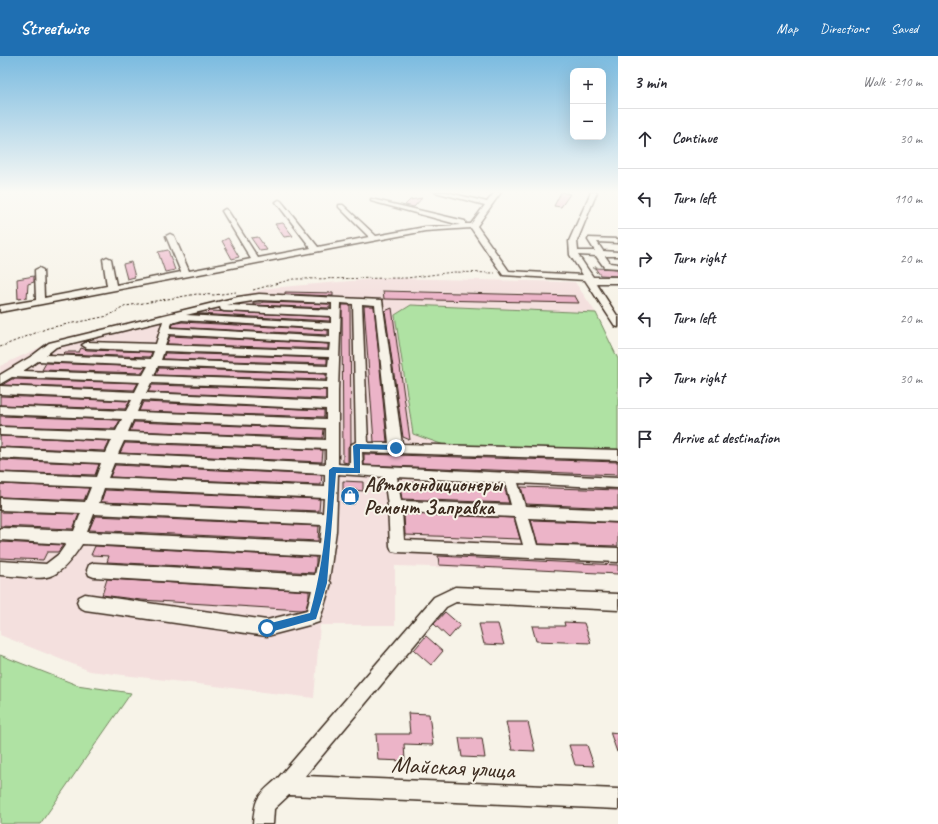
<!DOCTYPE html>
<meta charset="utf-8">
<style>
body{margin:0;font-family:Caveat,sans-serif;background:#f7f7f7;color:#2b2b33}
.controls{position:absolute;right:12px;top:12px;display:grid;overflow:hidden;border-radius:8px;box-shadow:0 4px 16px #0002}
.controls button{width:36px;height:36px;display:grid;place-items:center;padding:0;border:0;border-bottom:1px solid #e1e1e2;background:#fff;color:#2b2b33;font:20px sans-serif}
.stop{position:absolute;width:12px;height:12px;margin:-9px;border:3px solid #1f6fb2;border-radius:50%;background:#fff}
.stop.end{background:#1f6fb2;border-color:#fff;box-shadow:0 1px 4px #0008}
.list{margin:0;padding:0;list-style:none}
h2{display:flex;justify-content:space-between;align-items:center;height:52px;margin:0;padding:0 16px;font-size:17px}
h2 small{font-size:13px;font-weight:400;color:#7c7c81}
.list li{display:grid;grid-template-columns:26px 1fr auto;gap:12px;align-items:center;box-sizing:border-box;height:60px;padding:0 16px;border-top:1px solid #e1e1e2}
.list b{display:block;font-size:15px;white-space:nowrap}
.list em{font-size:13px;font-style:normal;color:#7c7c81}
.icon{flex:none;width:22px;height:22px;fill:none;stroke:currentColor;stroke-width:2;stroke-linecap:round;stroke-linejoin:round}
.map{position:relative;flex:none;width:618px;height:768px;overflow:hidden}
header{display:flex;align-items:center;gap:24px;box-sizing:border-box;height:56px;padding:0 20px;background:#1f6fb2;color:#fff}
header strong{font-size:19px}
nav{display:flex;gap:22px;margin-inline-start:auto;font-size:14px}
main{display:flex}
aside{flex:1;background:#fff}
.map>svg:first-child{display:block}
</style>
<header>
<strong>Streetwise</strong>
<nav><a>Map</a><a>Directions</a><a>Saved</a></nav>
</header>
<main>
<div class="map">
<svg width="618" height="768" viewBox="0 0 618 768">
<rect width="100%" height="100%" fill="#f7f3e8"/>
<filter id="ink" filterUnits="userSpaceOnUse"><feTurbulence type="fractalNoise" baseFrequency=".025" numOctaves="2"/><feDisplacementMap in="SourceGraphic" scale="8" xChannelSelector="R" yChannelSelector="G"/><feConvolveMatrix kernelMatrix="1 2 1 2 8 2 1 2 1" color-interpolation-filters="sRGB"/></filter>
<g filter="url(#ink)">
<path fill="#f4e0de" d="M385 222 575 226 596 257 411 249 395 259 414 378 444 389 618 395V516L395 510V569H320L314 642 90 615 0 579V310L58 283 270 232Z"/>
<g fill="#afe2a3" stroke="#758660">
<path d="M411 249 596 257 618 303V395L444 389 413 378 395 259Z"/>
<path d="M0 599 77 629 131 637 40 768H0Z"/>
</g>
<g fill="#ecb4c8" stroke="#3b2a1e">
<path d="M561 136 570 138 561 151 554 150Z"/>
<path d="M422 142 414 151 405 149 410 144Z"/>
<path d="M283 167 293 180 284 181 275 168Z"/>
<path d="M258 181 267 194 260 195 251 182Z"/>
<path d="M228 182 239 201 232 203 222 185Z"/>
<path d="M168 194 175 214 165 216 158 196Z"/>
<path d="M131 206 135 221 127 223 123 208Z"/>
<path d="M595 212 618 213V220L600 219Z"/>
<path d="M34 220V226L28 228 27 242 18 243 17 223Z"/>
<path d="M383 235 575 240 579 247 384 243Z"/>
<path d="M285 236 333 237V240L285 238Z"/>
<path d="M262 246 330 248V252L253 249V247H262Z"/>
<path d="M342 249H350L351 387 348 391V407L343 406Z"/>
<path d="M364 250H374L387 386H374Z"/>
<path d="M392 252 410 384 403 381 385 255Z"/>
<path d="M210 255 330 261V265L196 258H207Z"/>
<path d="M182 266 328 274V279L172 271 173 268Z"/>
<path d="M170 280 328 288V293L167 288Z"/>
<path d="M81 292 87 294 152 296 150 301 63 298 65 296H79Z"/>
<path d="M165 297 327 302V308L163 303Z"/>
<path d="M46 307 146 311 142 317 42 314Z"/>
<path d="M159 312 326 318V324L156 319Z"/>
<path d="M12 323 138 327 134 334 2 329Z"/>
<path d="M152 329 326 334V343L148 336Z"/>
<path d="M0 340 130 345 125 353 0 349Z"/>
<path d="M143 346 324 354V361L139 355Z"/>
<path d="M0 360 120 364 115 373 0 370Z"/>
<path d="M134 366 324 373 323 382 130 375Z"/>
<path d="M0 380 110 385 105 395 0 391Z"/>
<path d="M125 387 323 394 322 406 120 397Z"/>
<path d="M364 398 618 406V419L364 409Z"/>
<path d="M0 404 99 408 95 419 0 416Z"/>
<path d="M115 409 322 419 321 429 110 421Z"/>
<path d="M343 425 363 426V435L354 434V448L343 447Z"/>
<path d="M399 426 504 430 509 447 402 443Z"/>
<path d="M0 428 89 432 84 444 0 441Z"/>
<path d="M521 431 618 434V452L526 448Z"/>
<path d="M105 434 320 443 319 455 101 446Z"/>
<path d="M0 456 79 458 73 473 0 470Z"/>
<path d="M404 458 514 462 520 483 405 479Z"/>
<path d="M95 460 319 470 318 485 89 474Z"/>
<path d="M531 464 618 467V490L538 488Z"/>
<path d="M0 486 63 489 58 496H47L43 504 0 502Z"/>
<path d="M95 490 316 501V507L314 517 107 506 109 500 91 499Z"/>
<path d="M438 500 618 509V518L439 509Z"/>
<path d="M107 523 309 535V540L306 553 301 554 141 544 102 539Z"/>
<path d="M445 556 460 569 449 582 434 568Z"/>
<path d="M564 566 584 567 591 587 536 585 532 570H565Z"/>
<path d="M479 568H498L504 589 484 588Z"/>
<path d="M426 580 443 595 431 609 414 594Z"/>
<path d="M408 657 429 658 433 689 404 688 405 705 378 704 376 678H410Z"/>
<path d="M506 666H528L535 695 512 694Z"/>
<path d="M610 676 618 677V696H617Z"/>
<path d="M459 682H482L485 702 462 701Z"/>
<path d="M569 689H587L594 710 575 709Z"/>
</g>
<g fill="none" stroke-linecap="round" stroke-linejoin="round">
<g stroke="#3b2a1e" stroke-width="3">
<g id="minor">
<path d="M435 136H446L487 146 495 136H501L477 170 509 215 583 219 570 199 569 185 591 136H597L577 185 578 195H595L588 184 589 182 618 183V187L597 186 603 195 618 196V200H605L610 207 618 208V212L604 211 596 200 578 199 593 221H618V227H596L618 261V271L615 270 585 224 503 219 471 172 425 175 0 256V250L36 244 35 214 39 212 43 214 44 242 107 230 103 203 107 201 111 203 116 229 181 216 166 180 170 178 174 180 189 215 251 203 222 155 225 153 228 155 258 202 311 192 276 146 279 144 281 145 318 191 369 181 339 151V149H343L376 180 425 171 460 169 371 145V143L465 165V168H471L485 149Z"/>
<path d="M259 238 382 244 402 388 618 394V404L362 396 363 410 618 422V432L518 427 525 450 618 454V466L529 462 537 489 618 492V506L397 496 392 495 390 490 388 450 384 421 338 418 336 475 329 524 331 527 319 566 313 568 267 580 85 554 79 551 77 546 79 541 85 538 267 564 307 554 312 534 94 521 89 519 87 514 89 509 94 507 315 519 319 500 82 488C54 531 46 522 0 519V505L46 508 59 498 66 488 0 484V472L74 475 81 457 0 454V442L85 446 91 431 0 427V417L96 421 101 407 0 402V392L106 397 112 384 0 379V371L116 375 122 363 0 358V350L126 355 132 344 0 338V330L135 336 140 326 12 321 0 328V319L32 300 49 287 238 241ZM259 244 332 247V254L227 249ZM341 247 353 248 356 386 352 388 350 391V409L338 408V335ZM362 248 375 249 389 387H368ZM220 251 221 254 224 255 331 260V267L186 259ZM182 264 330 273V281L170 272 172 267ZM163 265 156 288 87 286 82 289 87 292 154 295 151 303 46 299 56 291ZM169 278 330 287 329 295 165 289ZM164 295 329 301 328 310 161 304ZM38 305 148 310 143 319 23 315ZM158 310 328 317 327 326 154 320ZM151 327 327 333V345L146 337ZM142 344 326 353V363L137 356ZM133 364 326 372V384L128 376ZM124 385 326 393V408L118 398ZM114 407 325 418V431L108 422ZM397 421 505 427 511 449 401 445ZM104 432 324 442 323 457 99 447ZM402 456 515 461 523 489 404 484ZM94 458 322 469 320 487 87 476Z"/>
<path d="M455 531 618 538V554L456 546 446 551 305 720 618 733V753L289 739 274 753 273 768H253C255 740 258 740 278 722L434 541Z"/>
</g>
</g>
<g stroke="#3b2a1e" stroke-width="1" stroke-dasharray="2.5 2" stroke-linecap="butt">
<path d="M597 217 593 211H598"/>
<path d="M253 234 293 223 407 222 453 216 495 217"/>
<path d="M0 291 48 272 108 260 126 250 197 238 214 239 236 236"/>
</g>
<use href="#minor" fill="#f7f3e8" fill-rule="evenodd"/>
</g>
</g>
<linearGradient id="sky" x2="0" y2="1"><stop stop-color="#7bbbe0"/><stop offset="0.56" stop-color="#fbfaf5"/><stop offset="1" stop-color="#fbfaf5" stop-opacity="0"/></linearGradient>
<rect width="618" height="243" fill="url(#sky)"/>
<path fill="#1f6fb2" d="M356 388 396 389 400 392 396 394 360 393V417H336L327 527 316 563 267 577 264 576 263 572 267 568 310 557C323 511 328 462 329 414L333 411 354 412 353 390Z"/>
<defs>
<g id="shop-disc" transform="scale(1)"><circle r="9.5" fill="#1f6fb2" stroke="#f7f3e8"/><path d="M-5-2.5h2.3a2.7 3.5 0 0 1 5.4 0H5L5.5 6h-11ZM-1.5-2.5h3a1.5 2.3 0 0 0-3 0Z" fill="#fff"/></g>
</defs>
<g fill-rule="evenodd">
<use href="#shop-disc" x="350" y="440"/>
</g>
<g text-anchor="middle" stroke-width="4" stroke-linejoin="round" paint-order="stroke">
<g font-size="20" font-weight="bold" fill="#3b2a1e" stroke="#f7f3e8" text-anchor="start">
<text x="364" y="435">Автокондиционеры<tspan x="364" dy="23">Ремонт Заправка</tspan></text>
</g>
<g font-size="24" fill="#3b2a1e" stroke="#f7f3e8">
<text transform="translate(453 711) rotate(3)" y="8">Майская улица</text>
</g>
</g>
</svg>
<div class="controls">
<button>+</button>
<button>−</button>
</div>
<div class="stop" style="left:267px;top:572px"></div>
<div class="stop end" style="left:396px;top:392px"></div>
</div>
<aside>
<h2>3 min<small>Walk · 210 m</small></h2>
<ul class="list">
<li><svg class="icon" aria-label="ahead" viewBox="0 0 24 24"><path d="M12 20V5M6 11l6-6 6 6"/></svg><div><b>Continue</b></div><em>30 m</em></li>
<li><svg class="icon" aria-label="left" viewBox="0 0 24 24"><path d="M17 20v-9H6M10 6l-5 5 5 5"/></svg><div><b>Turn left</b></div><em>110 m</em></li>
<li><svg class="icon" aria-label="right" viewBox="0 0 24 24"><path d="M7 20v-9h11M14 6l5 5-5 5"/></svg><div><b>Turn right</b></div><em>20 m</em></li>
<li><svg class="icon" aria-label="left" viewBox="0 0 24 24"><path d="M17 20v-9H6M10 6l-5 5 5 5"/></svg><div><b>Turn left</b></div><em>20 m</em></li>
<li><svg class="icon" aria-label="right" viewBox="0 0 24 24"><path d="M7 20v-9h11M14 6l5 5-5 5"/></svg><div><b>Turn right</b></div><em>30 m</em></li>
<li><svg class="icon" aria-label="arrive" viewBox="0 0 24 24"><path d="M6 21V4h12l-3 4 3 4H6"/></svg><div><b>Arrive at destination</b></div></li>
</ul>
</aside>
</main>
